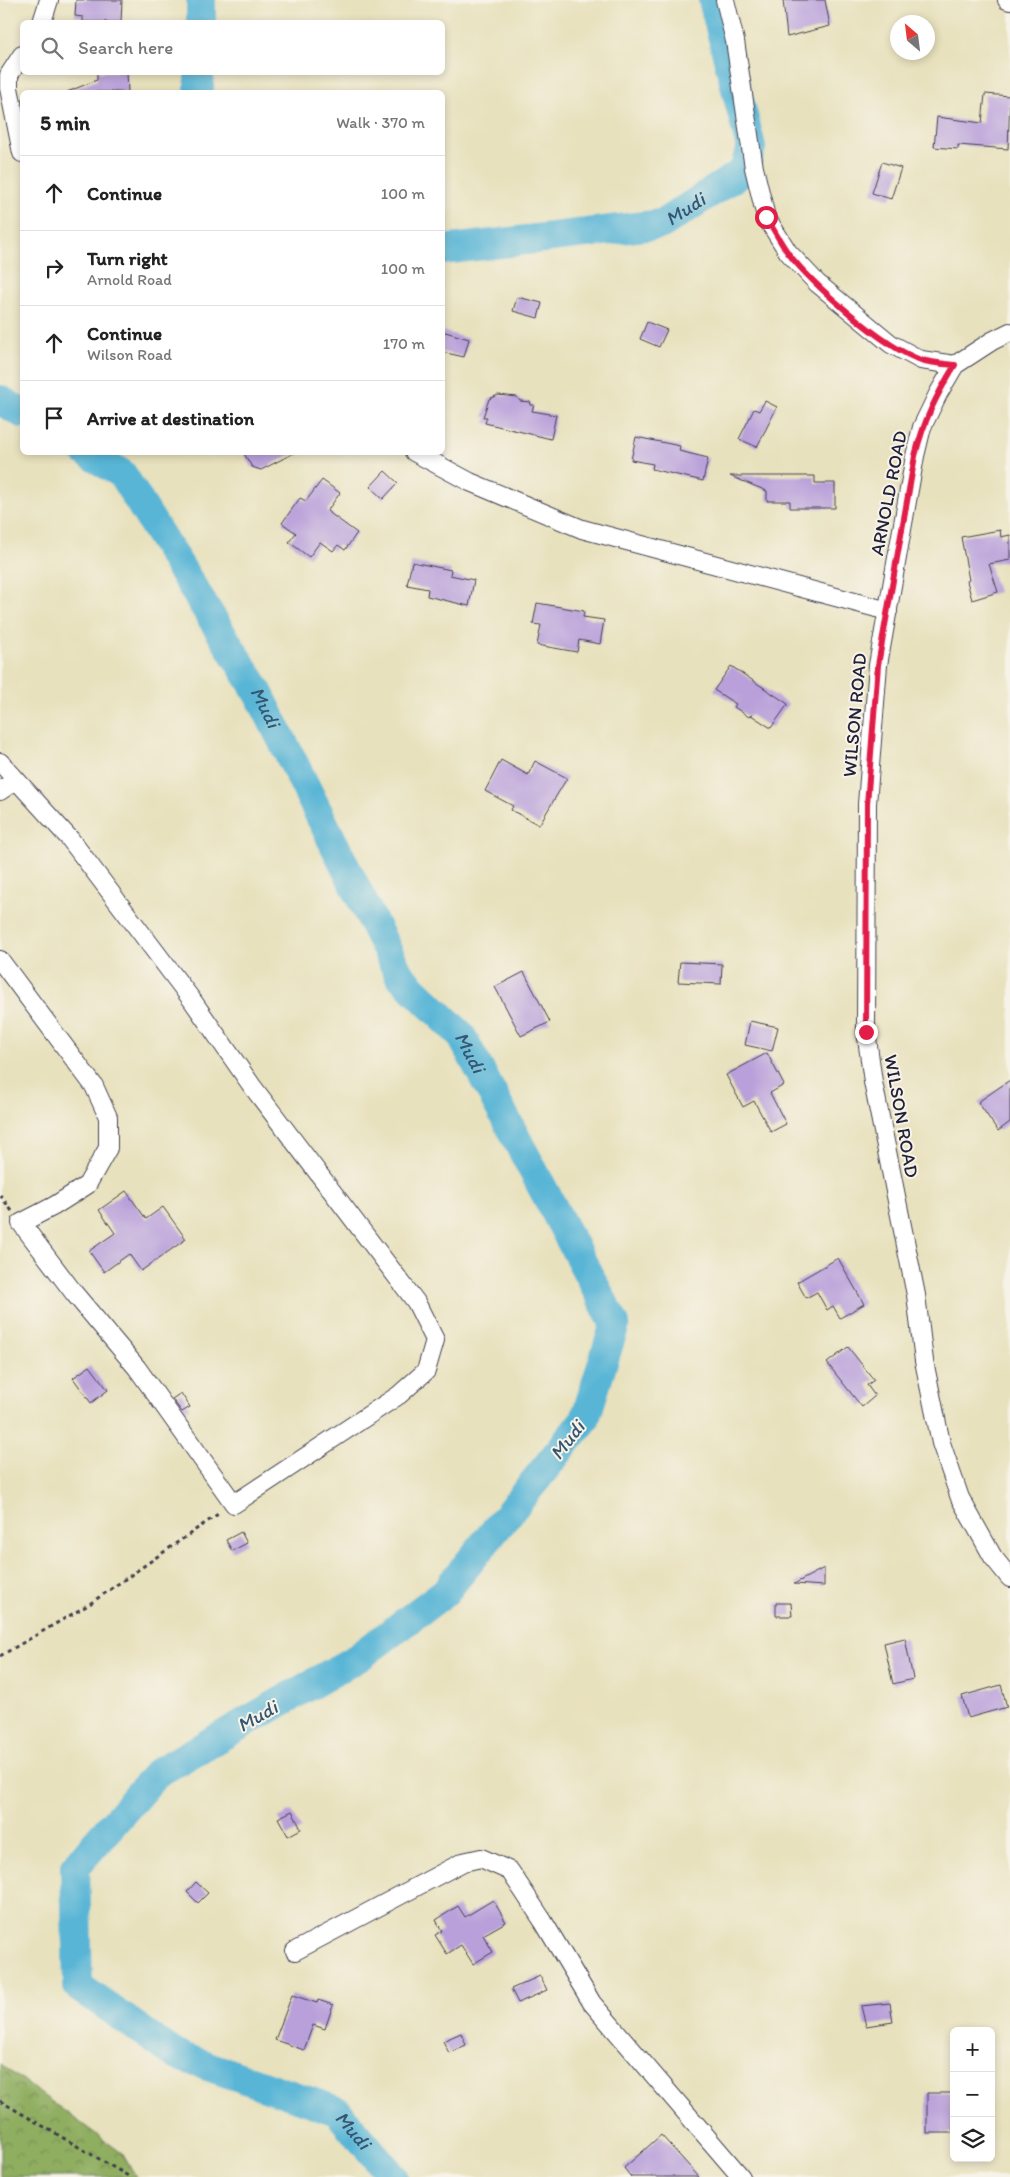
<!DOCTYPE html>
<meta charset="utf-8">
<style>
body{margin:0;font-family:Itim,sans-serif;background:#f6f6f6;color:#222}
.controls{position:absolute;right:15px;bottom:15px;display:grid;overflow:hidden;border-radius:8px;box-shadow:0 2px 8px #0003}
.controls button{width:45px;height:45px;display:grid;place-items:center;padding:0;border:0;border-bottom:1px solid #e0e0e0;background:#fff;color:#222;font:25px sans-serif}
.compass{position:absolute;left:890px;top:15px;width:45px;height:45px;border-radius:50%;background:#fff;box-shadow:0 2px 8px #0003;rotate:332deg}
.stop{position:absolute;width:15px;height:15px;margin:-11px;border:4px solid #e11d48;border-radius:50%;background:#fff}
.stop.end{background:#e11d48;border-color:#fff;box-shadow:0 1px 5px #0008}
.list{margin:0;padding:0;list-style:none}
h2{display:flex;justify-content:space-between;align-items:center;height:65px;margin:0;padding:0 20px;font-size:21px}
h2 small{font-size:16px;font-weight:400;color:#767676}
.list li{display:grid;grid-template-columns:32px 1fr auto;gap:15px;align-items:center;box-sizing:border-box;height:75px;padding:0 20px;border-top:1px solid #e0e0e0}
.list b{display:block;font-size:19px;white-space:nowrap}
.list p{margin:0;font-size:16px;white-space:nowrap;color:#767676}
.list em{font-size:16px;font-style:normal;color:#767676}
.icon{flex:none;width:28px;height:28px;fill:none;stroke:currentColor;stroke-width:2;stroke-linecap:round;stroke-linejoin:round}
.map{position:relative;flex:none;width:1010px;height:2177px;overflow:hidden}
.search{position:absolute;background:#fff;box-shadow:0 2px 8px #0003;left:20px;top:20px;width:425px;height:55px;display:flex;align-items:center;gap:12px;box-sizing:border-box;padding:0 18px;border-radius:8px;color:#767676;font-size:19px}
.panel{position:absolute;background:#fff;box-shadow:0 2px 8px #0003;left:20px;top:90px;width:425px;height:365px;border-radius:8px}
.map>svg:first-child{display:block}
</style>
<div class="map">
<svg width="1010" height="2177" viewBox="0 0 1010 2177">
<defs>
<pattern id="forest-crowns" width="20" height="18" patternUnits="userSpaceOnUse" patternTransform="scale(1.25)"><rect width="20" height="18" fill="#8fae61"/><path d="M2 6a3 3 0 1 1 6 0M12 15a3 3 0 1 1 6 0" fill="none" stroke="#748d51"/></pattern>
</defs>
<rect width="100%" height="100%" fill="#f7f3e8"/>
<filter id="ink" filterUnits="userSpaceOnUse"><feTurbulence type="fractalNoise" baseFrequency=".02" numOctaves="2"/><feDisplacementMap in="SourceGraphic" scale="10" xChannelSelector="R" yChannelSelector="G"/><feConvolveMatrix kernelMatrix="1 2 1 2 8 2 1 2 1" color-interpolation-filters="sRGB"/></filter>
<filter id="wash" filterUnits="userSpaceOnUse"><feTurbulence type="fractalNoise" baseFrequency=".0096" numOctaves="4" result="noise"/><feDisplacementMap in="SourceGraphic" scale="20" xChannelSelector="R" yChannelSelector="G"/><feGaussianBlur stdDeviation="1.12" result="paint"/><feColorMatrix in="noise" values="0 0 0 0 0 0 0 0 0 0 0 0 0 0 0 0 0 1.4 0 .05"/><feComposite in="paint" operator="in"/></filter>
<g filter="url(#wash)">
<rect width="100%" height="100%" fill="#e8e1bd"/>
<path fill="url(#forest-crowns)" stroke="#58684e" d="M0 2064 122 2153 136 2177H0Z"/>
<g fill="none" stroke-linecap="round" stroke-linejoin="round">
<g stroke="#58b5d6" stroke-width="30">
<path d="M201 22V0"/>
<path d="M199 92V72"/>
<path id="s1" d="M442 250 662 224 744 171 751 147 713 0"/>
<path d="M0 400 22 413"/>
<path id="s2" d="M86 452 122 474 258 692 400 976 461 1035 615 1324 585 1419 445 1592 359 1657 157 1773 75 1867 78 1986 176 2055 337 2111 393 2177"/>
</g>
</g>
<g id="blocks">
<g fill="#b9a0da">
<path d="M76 0H122L121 22H83V17L75 16Z"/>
<path d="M783 0H825L830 26 787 37Z"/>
<path d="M97 72H127L128 92H67L97 80Z"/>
<path d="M985 94 1010 96 1008 149 958 145V149L934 147 937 117 982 123Z"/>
<path d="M882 162 901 168 891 199 872 193Z"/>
<path d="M517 297 542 303 538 318 513 311Z"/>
<path d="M647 322 667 330 659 347 640 339Z"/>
<path d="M442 331 469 339 464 357 442 352Z"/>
<path d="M498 395 517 397 520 401 531 402 530 405H534L532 411 556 415 551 439 485 423 487 417H483L489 399Z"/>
<path d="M765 401 777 407 757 447 739 439 754 409 759 411Z"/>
<path d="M636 437 680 446 679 451 708 458 703 481 652 469 653 464 631 460Z"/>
<path d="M243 452H296L261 470 252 467Z"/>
<path d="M385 471 398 483 383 499 370 487Z"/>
<path d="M730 476H815V483H835V508H790V501H767V491Z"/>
<path d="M322 480 340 493 327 511 357 533 345 550 338 545 333 551 320 542 309 557 289 542 296 533 282 523 300 498 306 501Z"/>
<path d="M1000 530 1001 537 1010 535V560L989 564 998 592 972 600 967 581 969 580 961 537Z"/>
<path d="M412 562 451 570 450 575 474 580 469 606 427 596 428 589 407 585Z"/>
<path d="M537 603 584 611 583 617 604 620 600 644 579 640 577 652 537 645 541 625 533 624Z"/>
<path d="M731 666 788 704 771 728 751 715 749 717 734 707 736 704 714 690Z"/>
<path d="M501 760 528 775 535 761 567 778 539 825 511 810 513 806 485 791Z"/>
<path d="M680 962 722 964 721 984 678 982Z"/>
<path d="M524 972 550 1022 521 1036 495 987Z"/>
<path d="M750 1021 778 1027 772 1051 745 1045Z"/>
<path d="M767 1053 784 1085 770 1093 786 1124 771 1132 754 1101 743 1107 726 1075Z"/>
<path d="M1010 1080V1122L998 1131 978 1102Z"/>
<path d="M126 1191 146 1219 163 1207 186 1239 141 1271 129 1254 104 1272 89 1251 115 1233 99 1210Z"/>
<path d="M838 1258 864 1304 840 1318 833 1306 827 1310 817 1292 806 1298 797 1282Z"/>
<path d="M848 1347 874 1380 867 1385 875 1396 862 1407 827 1363Z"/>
<path d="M90 1366 108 1390 91 1403 73 1378Z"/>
<path d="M181 1393 190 1407 182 1412 172 1399Z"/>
<path d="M241 1532 247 1543 232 1551 226 1540Z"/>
<path d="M824 1568V1586L794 1584Z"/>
<path d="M776 1603H791L792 1616H776Z"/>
<path d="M905 1638 913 1679 893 1684 884 1643Z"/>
<path d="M1001 1685 1007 1707 968 1718 962 1696Z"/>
<path d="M292 1811 301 1829 288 1836 278 1818Z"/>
<path d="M196 1882 208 1893 198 1903 187 1892Z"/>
<path d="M493 1900 506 1922 483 1935 493 1952 473 1964 461 1945 447 1954 435 1935 442 1931 436 1920 458 1906 465 1917Z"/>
<path d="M540 1976 547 1990 518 2003 511 1989Z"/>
<path d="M292 1995 317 2003 318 2000 333 2005 325 2029 313 2025 304 2050 275 2040Z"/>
<path d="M890 2003 893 2022 866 2026 861 2006Z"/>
<path d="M461 2033 466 2045 449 2053 443 2041Z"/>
<path d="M927 2093H954L953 2133H927Z"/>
<path d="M661 2135 699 2177H631L624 2168Z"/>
</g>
</g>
</g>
<g filter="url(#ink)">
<use href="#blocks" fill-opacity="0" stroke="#403f4e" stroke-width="1"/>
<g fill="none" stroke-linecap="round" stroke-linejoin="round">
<g stroke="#403f4e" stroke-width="20">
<g id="street">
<path d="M725 0 735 41 754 168 766 217 788 252 817 283 891 344 921 360 955 365"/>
<path d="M1007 0 1010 1"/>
<path d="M42 22 49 0"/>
<path d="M22 55 9 75V88L22 153"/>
<path d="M1010 332 992 341 955 365 938 394 922 427 915 456 878 665 867 804 866 1031 873 1082 916 1295 924 1361 941 1443 960 1498 993 1557 1010 1578"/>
<path d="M414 452 470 482 582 529 888 611"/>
<path d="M0 762 70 839 192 1000 252 1086 416 1302 435 1340 426 1371 399 1395 234 1504 137 1368 74 1293 21 1223 54 1206 87 1185 108 1148V1117L94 1086 0 960"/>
<path d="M0 791 16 780"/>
<path d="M295 1951 463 1862 481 1858 510 1871 543 1921 592 2003 741 2177"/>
</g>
</g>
<g stroke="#403f4e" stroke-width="3" stroke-dasharray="4 4" stroke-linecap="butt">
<path d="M0 1195 12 1211"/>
<path d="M0 1656 88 1605 221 1512"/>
<path d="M0 2101 130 2177"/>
</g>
<use href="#street" stroke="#fff" stroke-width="18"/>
</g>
</g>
<g fill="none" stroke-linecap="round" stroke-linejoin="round" filter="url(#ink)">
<path stroke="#e11d48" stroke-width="6" d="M766 217C773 228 780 242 788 253 812 284 884 348 921 360 932 363 944 364 955 365 936 396 924 420 915 456L878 665 867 804 866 1032"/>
</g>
<g text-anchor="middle" stroke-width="4" stroke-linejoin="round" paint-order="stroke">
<g font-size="19" fill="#22223b" stroke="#f7f3e8">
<text transform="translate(888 493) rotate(-79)" y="7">ARNOLD ROAD</text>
<text transform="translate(854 715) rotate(-85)" y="7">WILSON ROAD</text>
<text transform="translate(902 1116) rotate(80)" y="7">WILSON ROAD</text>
</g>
<g font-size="20" font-style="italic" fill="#355571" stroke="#f7f3e8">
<text dy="7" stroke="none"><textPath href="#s1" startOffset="249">Mudi</textPath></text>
<text dy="7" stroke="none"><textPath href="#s2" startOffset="316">Mudi</textPath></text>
<text dy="7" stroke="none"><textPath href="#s2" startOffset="721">Mudi</textPath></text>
<text transform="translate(567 1440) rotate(-52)" y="7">Mudi</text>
<text transform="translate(257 1716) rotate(-30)" y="7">Mudi</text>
<text dy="7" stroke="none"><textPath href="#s2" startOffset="2251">Mudi</textPath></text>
</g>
</g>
</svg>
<div class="controls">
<button>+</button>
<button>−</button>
<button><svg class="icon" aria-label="layers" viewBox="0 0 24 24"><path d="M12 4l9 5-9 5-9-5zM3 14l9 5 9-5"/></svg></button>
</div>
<svg class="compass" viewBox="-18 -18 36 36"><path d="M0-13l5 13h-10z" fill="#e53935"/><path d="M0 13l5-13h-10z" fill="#767676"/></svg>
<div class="stop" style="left:766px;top:217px"></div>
<div class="stop end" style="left:866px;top:1032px"></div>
<div class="search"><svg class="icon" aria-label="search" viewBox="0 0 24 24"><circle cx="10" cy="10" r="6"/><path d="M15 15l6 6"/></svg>Search here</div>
<section class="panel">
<h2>5 min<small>Walk · 370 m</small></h2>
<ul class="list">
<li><svg class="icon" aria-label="ahead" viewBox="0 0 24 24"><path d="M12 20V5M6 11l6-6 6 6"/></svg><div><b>Continue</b></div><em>100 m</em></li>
<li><svg class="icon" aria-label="right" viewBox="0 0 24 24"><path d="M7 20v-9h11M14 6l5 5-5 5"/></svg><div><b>Turn right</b><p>Arnold Road</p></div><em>100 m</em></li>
<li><svg class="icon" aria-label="ahead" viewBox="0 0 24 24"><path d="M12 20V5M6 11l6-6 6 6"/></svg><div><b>Continue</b><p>Wilson Road</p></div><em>170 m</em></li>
<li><svg class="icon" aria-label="arrive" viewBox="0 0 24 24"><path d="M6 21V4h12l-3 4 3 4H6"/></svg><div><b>Arrive at destination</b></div></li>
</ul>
</section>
</div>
